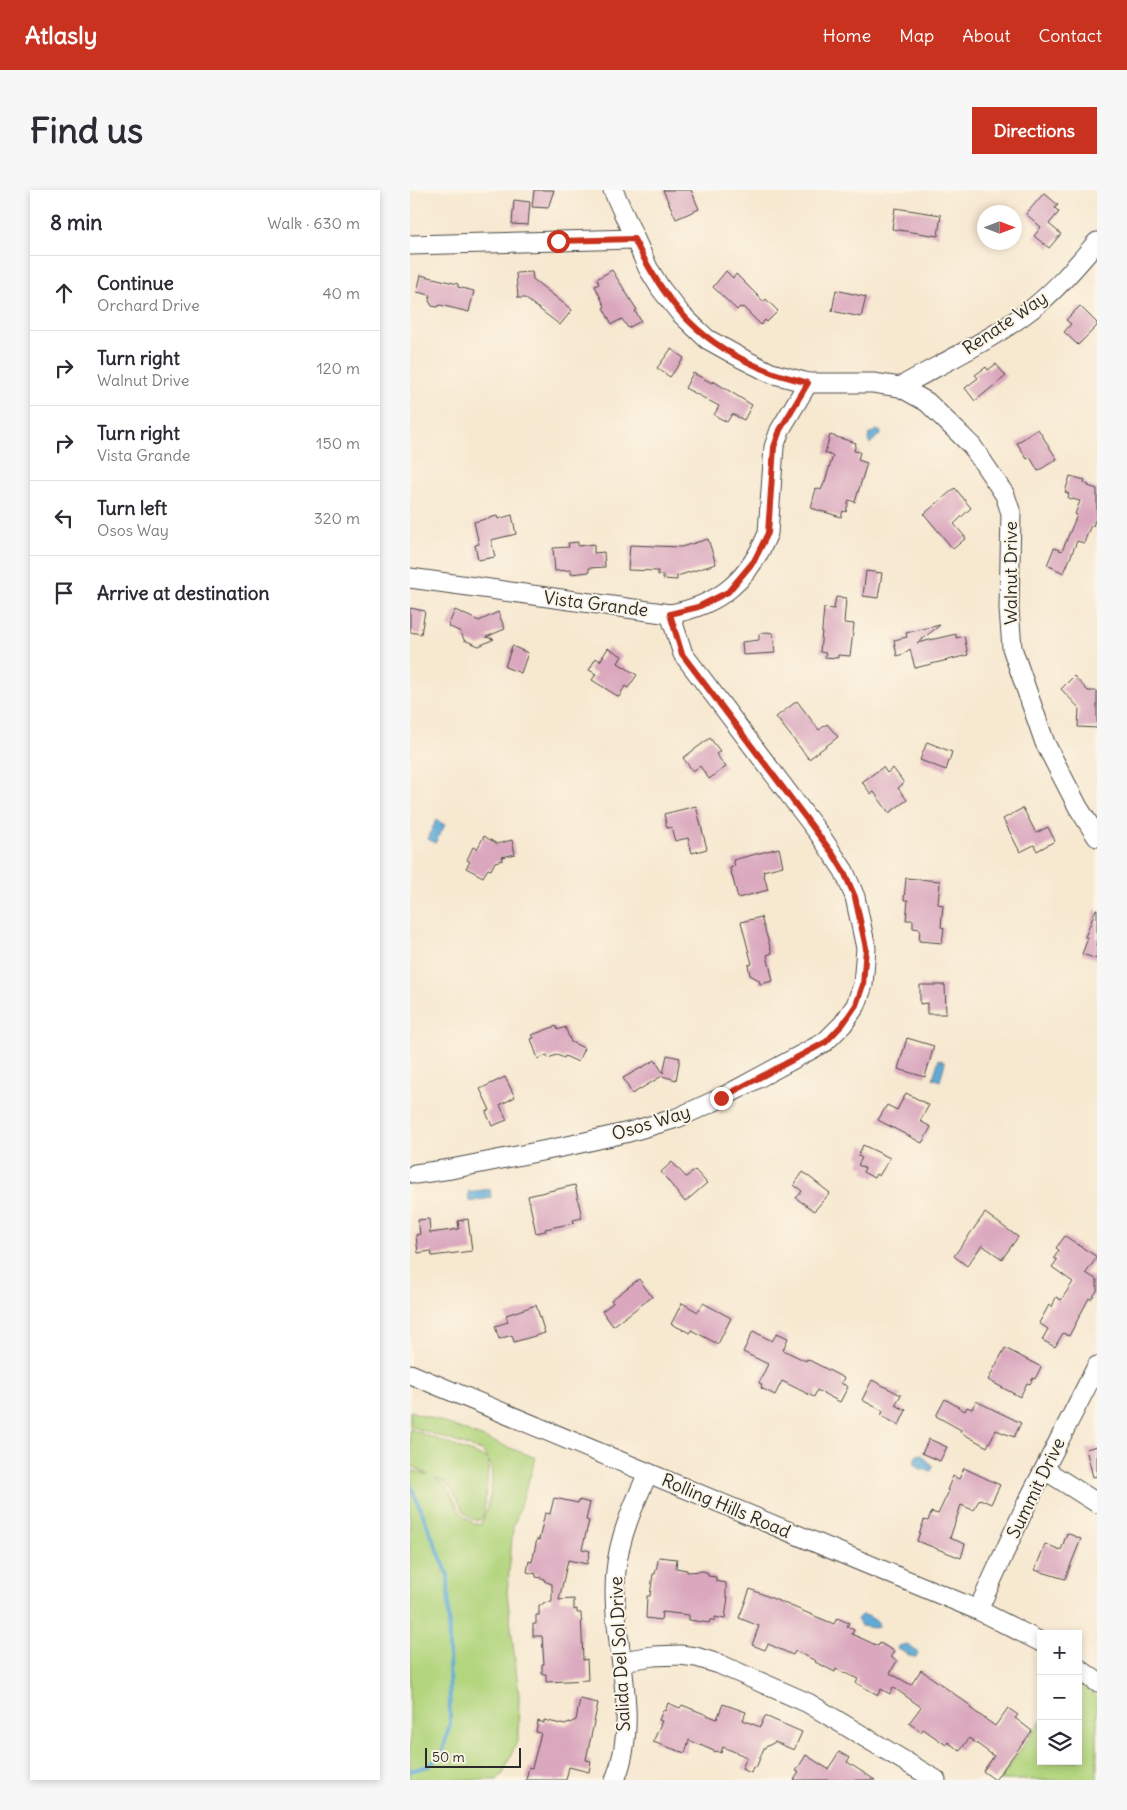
<!DOCTYPE html>
<meta charset="utf-8">
<style>
body{margin:0;font-family:Delius,sans-serif;background:#f7f7f7;color:#2b2b33}
.controls{position:absolute;right:15px;bottom:15px;display:grid;overflow:hidden;border-radius:0px;box-shadow:0 2px 8px #0003}
.controls button{width:45px;height:45px;display:grid;place-items:center;padding:0;border:0;border-bottom:1px solid #e1e1e2;background:#fff;color:#2b2b33;font:25px sans-serif}
.compass{position:absolute;left:567px;top:15px;width:45px;height:45px;border-radius:50%;background:#fff;box-shadow:0 2px 8px #0003;rotate:90deg}
.scale{position:absolute;left:15px;bottom:12px;width:96px;box-sizing:border-box;padding-left:5px;border:2px solid #2b2b2b;border-top:0;font-size:14px;line-height:18px;white-space:nowrap;color:#2b2b2b;-webkit-text-stroke:4px #fcf5e5;paint-order:stroke}
.stop{position:absolute;width:15px;height:15px;margin:-11px;border:4px solid #c8321e;border-radius:50%;background:#fff}
.stop.end{background:#c8321e;border-color:#fff;box-shadow:0 1px 5px #0008}
.list{margin:0;padding:0;list-style:none}
h2{display:flex;justify-content:space-between;align-items:center;height:65px;margin:0;padding:0 20px;font-size:21px}
h2 small{font-size:16px;font-weight:400;color:#7c7c81}
.list li{display:grid;grid-template-columns:32px 1fr auto;gap:15px;align-items:center;box-sizing:border-box;height:75px;padding:0 20px;border-top:1px solid #e1e1e2}
.list b{display:block;font-size:19px;white-space:nowrap}
.list p{margin:0;font-size:16px;white-space:nowrap;color:#7c7c81}
.list em{font-size:16px;font-style:normal;color:#7c7c81}
.icon{flex:none;width:28px;height:28px;fill:none;stroke:currentColor;stroke-width:2;stroke-linecap:round;stroke-linejoin:round}
.map{position:relative;flex:none;width:687px;height:1590px;overflow:hidden;border-radius:0px}
header{display:flex;align-items:center;gap:30px;box-sizing:border-box;height:70px;padding:0 25px;background:#c8321e;color:#fff}
header strong{font-size:24px}
nav{display:flex;gap:28px;margin-inline-start:auto;font-size:18px}
.intro{display:flex;align-items:center;justify-content:space-between;box-sizing:border-box;height:120px;padding:0 30px}
h1{margin:0;font-size:35px}
.button{padding:12px 22px;border-radius:0px;background:#c8321e;color:#fff;font-size:18px;font-weight:700}
main{display:flex;gap:30px;padding:0 30px}
aside{flex:1;background:#fff;border-radius:0px;box-shadow:0 2px 8px #0003}
.map>svg:first-child{display:block}
</style>
<header>
<strong>Atlasly</strong>
<nav><a>Home</a><a>Map</a><a>About</a><a>Contact</a></nav>
</header>
<div class="intro"><h1>Find us</h1><a class="button">Directions</a></div>
<main>
<aside>
<h2>8 min<small>Walk · 630 m</small></h2>
<ul class="list">
<li><svg class="icon" aria-label="ahead" viewBox="0 0 24 24"><path d="M12 20V5M6 11l6-6 6 6"/></svg><div><b>Continue</b><p>Orchard Drive</p></div><em>40 m</em></li>
<li><svg class="icon" aria-label="right" viewBox="0 0 24 24"><path d="M7 20v-9h11M14 6l5 5-5 5"/></svg><div><b>Turn right</b><p>Walnut Drive</p></div><em>120 m</em></li>
<li><svg class="icon" aria-label="right" viewBox="0 0 24 24"><path d="M7 20v-9h11M14 6l5 5-5 5"/></svg><div><b>Turn right</b><p>Vista Grande</p></div><em>150 m</em></li>
<li><svg class="icon" aria-label="left" viewBox="0 0 24 24"><path d="M17 20v-9H6M10 6l-5 5 5 5"/></svg><div><b>Turn left</b><p>Osos Way</p></div><em>320 m</em></li>
<li><svg class="icon" aria-label="arrive" viewBox="0 0 24 24"><path d="M6 21V4h12l-3 4 3 4H6"/></svg><div><b>Arrive at destination</b></div></li>
</ul>
</aside>
<div class="map">
<svg width="687" height="1590" viewBox="0 0 687 1590">
<rect width="100%" height="100%" fill="#fcf5e5"/>
<filter id="ink" filterUnits="userSpaceOnUse"><feTurbulence type="fractalNoise" baseFrequency=".02" numOctaves="2"/><feDisplacementMap in="SourceGraphic" scale="10" xChannelSelector="R" yChannelSelector="G"/><feConvolveMatrix kernelMatrix="1 2 1 2 8 2 1 2 1" color-interpolation-filters="sRGB"/></filter>
<filter id="wash" filterUnits="userSpaceOnUse"><feTurbulence type="fractalNoise" baseFrequency=".0096" numOctaves="4" result="noise"/><feDisplacementMap in="SourceGraphic" scale="20" xChannelSelector="R" yChannelSelector="G"/><feGaussianBlur stdDeviation="1.12" result="paint"/><feColorMatrix in="noise" values="0 0 0 0 0 0 0 0 0 0 0 0 0 0 0 0 0 1.4 0 .05"/><feComposite in="paint" operator="in"/></filter>
<g filter="url(#wash)">
<rect width="100%" height="100%" fill="#f7e8d0"/>
<g fill="#b2d57e" stroke="#6e8054" fill-rule="evenodd">
<path d="M0 1221 30 1231 126 1268 103 1338 97 1403 109 1505 108 1549 93 1584 87 1590H0V1280L18 1285 0 1275V1239L78 1269 72 1261 0 1236ZM79 1271C86 1287 79 1320 70 1335 47 1327 51 1319 39 1301 36 1296 29 1292 25 1288 52 1295 47 1332 70 1330L73 1327 74 1321Z"/>
<path d="M668 1492 687 1507V1590H590L631 1530V1571H668Z"/>
</g>
<g fill="#5eaad6" stroke="#446a80">
<path d="M467 240 471 242V245L467 247 460 254 458 250 459 244Z"/>
<path d="M26 630 35 635 25 653 18 649Z"/>
<path d="M529 869 535 872 530 891 523 888Z"/>
<path d="M80 999 81 1008 59 1012 58 1002Z"/>
<path d="M511 1264 523 1276 521 1281 509 1279 505 1274V1268L507 1265Z"/>
<path d="M451 1425 458 1426 468 1432V1436L465 1438 451 1436 447 1429Z"/>
<path d="M497 1454 507 1462 508 1465 506 1467H503L488 1459 489 1456Z"/>
</g>
<g fill="none" stroke-linecap="round" stroke-linejoin="round">
<path stroke="#5eaad6" stroke-width="4" d="M0 1294 38 1385 40 1534 32 1564 19 1576 0 1581"/>
</g>
<g id="blocks">
<g fill="#daa7be">
<path d="M124 0H144L138 18 122 17Z"/>
<path d="M253 0H281L289 19 266 29Z"/>
<path d="M634 3 648 15 645 18 649 22 639 34 651 44 639 58 624 46 631 37 616 24Z"/>
<path d="M104 10 120 12 118 35 102 34Z"/>
<path d="M485 18 531 25 528 46 482 39Z"/>
<path d="M202 80 227 120 225 121 231 131 218 138 212 129 202 134 193 118 195 117 185 96 189 94 187 89Z"/>
<path d="M316 81 323 88 326 84 354 112 356 109 368 121 357 132 355 130 351 135 333 117 332 118 330 117 327 120 303 97Z"/>
<path d="M122 82 123 89 162 120 150 135 115 108H108L106 83Z"/>
<path d="M11 85 48 94V97L64 101 59 122 30 115 27 117 22 116 19 111 20 105 7 102Z"/>
<path d="M426 100 456 107 451 127 422 121Z"/>
<path d="M670 116 687 133V136L668 155 654 142 661 134 656 130Z"/>
<path d="M261 159 274 168 260 187 247 178Z"/>
<path d="M586 174 596 186 565 211 555 198 568 188 565 185 576 177 578 180Z"/>
<path d="M283 183 302 193 303 191 342 215 334 230 322 224 317 232 304 225 309 216 275 198Z"/>
<path d="M628 239 647 269 628 281 620 267 617 269 607 253Z"/>
<path d="M420 245 446 253 444 261 450 262 448 270 457 273 445 312 439 310 436 322 433 321 431 327 401 318 406 298 411 300 415 291 423 266 415 263Z"/>
<path d="M660 286 675 290 674 293 679 295 678 296 687 299V325L683 336 681 335 674 353 667 351 654 383 637 375 644 358 652 361 667 325 665 324 670 311 658 308 659 304 655 302Z"/>
<path d="M545 298 561 318 544 334 556 348 543 359 514 324Z"/>
<path d="M102 325 106 344 81 350 85 367 68 370 65 355 69 354 64 332 87 326 88 329Z"/>
<path d="M298 349 306 374 267 386V390L253 389V385H248V381L218 380 220 355 271 357Z"/>
<path d="M168 352V356L184 354V363L194 362 195 377 179 378V382L161 384V380L145 381 143 358 159 357 158 353Z"/>
<path d="M456 381 472 383 468 408 453 406Z"/>
<path d="M426 407 436 408 434 433 444 434 440 466 428 465V468L415 467 416 463 410 462 414 418 424 419Z"/>
<path d="M0 418 15 421 11 444 0 442Z"/>
<path d="M45 420 69 431 88 422 95 439 76 447 84 449 69 456 54 450 51 442 38 436Z"/>
<path d="M530 435 507 453 546 444V448L554 446 558 465 505 478 500 459 493 464 487 466 484 450 497 447 496 443Z"/>
<path d="M356 442 363 443 365 463 333 465 332 452 349 450V444Z"/>
<path d="M102 456 118 463 111 483 95 477Z"/>
<path d="M198 458 212 466 208 473 227 485 218 498 215 496 209 507 182 490 186 484 179 480 186 468 190 471Z"/>
<path d="M664 486 678 501H687V538L668 537 669 518 651 499Z"/>
<path d="M387 511 409 540 417 534 428 547 399 569 366 527Z"/>
<path d="M300 548 310 561 306 564 316 577 299 589 290 576 283 581 273 568Z"/>
<path d="M517 552 542 562 536 580 510 570Z"/>
<path d="M473 577 477 583 483 578 494 593 488 598 497 610 479 623 464 602 461 604 452 592Z"/>
<path d="M286 616 297 659 282 663 278 648 265 651 261 637 257 638 254 624Z"/>
<path d="M613 618 626 643 638 637 645 651 627 661 624 655 610 662 593 629Z"/>
<path d="M74 646 87 654 102 650 105 664 92 667 93 670 85 672 81 680 78 679 73 687 56 678 60 672 57 670 63 657 67 659Z"/>
<path d="M369 658 373 676 353 681 358 700 328 708 320 678 325 676 323 670Z"/>
<path d="M496 688 530 691 528 714 533 715 531 737 534 738 532 753 509 751 510 739 503 738V730H496L498 710H494Z"/>
<path d="M686 719H687V769L672 764 678 748 675 747Z"/>
<path d="M351 727 362 763 357 765 363 791 350 794 349 790 340 785 338 775 342 774 331 732Z"/>
<path d="M510 795H535L536 824H517V813L510 814Z"/>
<path d="M146 836 148 840 155 837 161 852 174 858 168 872 155 866 154 868 147 865 138 868 137 865 128 869 121 849 124 848 122 845Z"/>
<path d="M497 848 524 856 515 887 488 879Z"/>
<path d="M257 865 270 868 266 890 252 886 222 904 213 888 245 870 253 883Z"/>
<path d="M95 887 105 907 90 915 97 930 82 936 76 922 80 920 70 899Z"/>
<path d="M496 903 519 915 510 931 521 937 512 953 468 930 477 915 487 920Z"/>
<path d="M453 955 480 968 469 986 466 984 464 988 453 982 455 978 448 975 452 968 448 966Z"/>
<path d="M262 972 276 987 285 980 297 993 275 1012 251 982Z"/>
<path d="M393 982 420 1003 404 1021 386 1008 392 1001 384 995Z"/>
<path d="M165 995 172 1028 163 1030 164 1033 135 1039 136 1041 126 1043 118 1006Z"/>
<path d="M575 1023 608 1047 592 1069 572 1055 557 1076 544 1066Z"/>
<path d="M19 1029 20 1043 49 1039 48 1031 58 1029 62 1061 22 1066 21 1061 8 1063 6 1045 10 1044 8 1030Z"/>
<path d="M655 1046 687 1067 676 1083 687 1090V1101L681 1109 679 1108 659 1146 653 1143 645 1157 632 1150 638 1139 629 1133 639 1115 642 1117 646 1107 651 1110 663 1092 642 1077 647 1070 644 1068 649 1060 646 1058Z"/>
<path d="M229 1089 242 1107 203 1136 192 1121 203 1113 201 1110Z"/>
<path d="M272 1113 288 1122 293 1113 321 1128 308 1154 281 1140 280 1143 261 1134Z"/>
<path d="M126 1115 135 1143 104 1152 102 1145 89 1149 85 1136 98 1132 96 1125Z"/>
<path d="M343 1141 362 1151 367 1143 378 1148 373 1160 396 1171 397 1169 434 1188 431 1193 438 1197 430 1212 407 1200 404 1207 372 1191 365 1205 351 1198 352 1195 349 1193 358 1174 333 1162Z"/>
<path d="M595 1158 631 1177 625 1189 623 1188 620 1194 617 1193 610 1207 578 1190Z"/>
<path d="M462 1190 491 1205 485 1215 496 1220 489 1235 471 1226 473 1221 452 1210Z"/>
<path d="M535 1209 555 1221 557 1217 562 1219 566 1211 611 1233 604 1247 586 1240 577 1257 550 1242 551 1240 526 1226Z"/>
<path d="M519 1249 537 1257 530 1271 512 1263Z"/>
<path d="M687 1256V1286L683 1287 676 1259Z"/>
<path d="M554 1278 590 1295 581 1314 570 1309 563 1320 551 1315 540 1348 555 1354 551 1368 507 1351 514 1330 518 1331 521 1322 528 1324 539 1301 537 1300 543 1286 549 1289Z"/>
<path d="M144 1308 168 1313 169 1310 180 1313 176 1330 179 1331 172 1359 180 1361 177 1374 158 1370 149 1410 164 1409V1420L167 1419V1423H171L173 1470 177 1469 178 1490 136 1492V1484H132V1474H134L132 1446H123V1434H126V1425H129V1415H133V1413L142 1412V1394L134 1391 135 1389 126 1387V1384L117 1382 119 1371 122 1372 127 1349 129 1350 135 1323 140 1324Z"/>
<path d="M657 1343 671 1349 655 1389 625 1380 635 1354 651 1360Z"/>
<path d="M249 1367 267 1369 266 1378 277 1380V1382L293 1381 298 1383V1386L306 1387V1391L316 1393V1407H318L315 1429 305 1427V1430H300L299 1433 279 1430V1425L252 1422 251 1430 236 1428 237 1406H240L243 1384H245Z"/>
<path d="M340 1399 424 1434 427 1428 439 1433 437 1436 444 1440 442 1444 468 1456 470 1453 484 1461 481 1467 487 1471 480 1483 501 1495 511 1480 561 1516 560 1518 585 1536 598 1518 608 1525 605 1528 622 1541 585 1590 573 1581 584 1566 559 1548 550 1561 538 1552 536 1555 513 1539 511 1542 499 1533 511 1517 483 1497 480 1504 471 1499 468 1505 446 1493 448 1489 426 1479 425 1482 405 1472 406 1471 385 1461 383 1465 358 1454 355 1460 342 1455 349 1436 329 1428Z"/>
<path d="M170 1509 188 1513 176 1570 181 1571 179 1582 159 1577 156 1590H116L119 1577 122 1578 131 1543 126 1542 128 1531 134 1533V1530L155 1535 166 1530Z"/>
<path d="M258 1513 270 1518 272 1515 307 1529 313 1514 336 1522 333 1530 350 1537 355 1526 392 1542 384 1560 365 1552 354 1558 346 1578 343 1577 341 1583 332 1579 337 1567 313 1557 311 1563 306 1561V1562L279 1550 275 1563 243 1552 252 1531 249 1530 253 1520 255 1521Z"/>
<path d="M429 1562 440 1568 437 1572 465 1590H384L389 1582 386 1581 396 1565 418 1579Z"/>
</g>
</g>
</g>
<g filter="url(#ink)">
<use href="#blocks" fill-opacity="0" stroke="#4a4744" stroke-width="1"/>
<g fill="none" stroke-linecap="round" stroke-linejoin="round">
<g stroke="#4a4744" stroke-width="21">
<g id="minor">
<path d="M203 0 238 78 251 99 270 123 297 149 331 168 361 183 398 193H463L490 197 517 212 562 256 595 305 601 323 599 419 602 458 611 484 635 553 668 617 687 647"/>
<path d="M0 55 224 49"/>
<path d="M490 197C534 172 582 150 623 118 647 99 667 75 687 52"/>
<path d="M0 388 260 424C310 415 339 390 358 343L364 257 370 240 398 193"/>
<path d="M5 984 41 979 162 955 219 942 267 928 311 908 415 852 433 834 446 815 453 795 456 758 445 707 434 681 410 645 273 464 260 424"/>
<path d="M0 1184 568 1420 631 1452"/>
<path d="M635 1280 687 1313"/>
<path d="M568 1420 617 1313 687 1176"/>
<path d="M212 1471 243 1466 270 1465 286 1467 309 1474 398 1513 526 1590"/>
<path d="M668 1478 687 1492"/>
<path d="M205 1590C233 1522 199 1450 206 1381 209 1347 224 1314 238 1283"/>
</g>
</g>
<use href="#minor" stroke="#fff" stroke-width="19"/>
</g>
</g>
<g fill="none" stroke-linecap="round" stroke-linejoin="round" filter="url(#ink)">
<path stroke="#c8321e" stroke-width="6" d="M148 51 224 49C256 115 290 155 361 182 373 187 386 189 398 193L370 240 364 257 358 343 344 371 318 402 288 417 260 424 272 464 423 664 434 682 445 707 456 758 453 795 446 815 433 834 416 852 311 908"/>
</g>
<g text-anchor="middle" stroke-width="4" stroke-linejoin="round" paint-order="stroke">
<g font-size="18" fill="#2b2b2b" stroke="#fcf5e5">
<text transform="translate(595 133) rotate(-34)" y="6">Renate Way</text>
<text transform="translate(601 383) rotate(-90)" y="6">Walnut Drive</text>
<text transform="translate(186 414) rotate(7)" y="6">Vista Grande</text>
<text transform="translate(241 933) rotate(-17)" y="6">Osos Way</text>
<text transform="translate(626 1298) rotate(-64)" y="6">Summit Drive</text>
<text transform="translate(316 1316) rotate(23)" y="6">Rolling Hills Road</text>
<text transform="translate(210 1464) rotate(-93)" y="6">Salida Del Sol Drive</text>
</g>
</g>
</svg>
<div class="controls">
<button>+</button>
<button>−</button>
<button><svg class="icon" aria-label="layers" viewBox="0 0 24 24"><path d="M12 4l9 5-9 5-9-5zM3 14l9 5 9-5"/></svg></button>
</div>
<svg class="compass" viewBox="-18 -18 36 36"><path d="M0-13l5 13h-10z" fill="#e53935"/><path d="M0 13l5-13h-10z" fill="#7c7c81"/></svg>
<div class="scale">50 m</div>
<div class="stop" style="left:148px;top:51px"></div>
<div class="stop end" style="left:311px;top:908px"></div>
</div>
</main>
